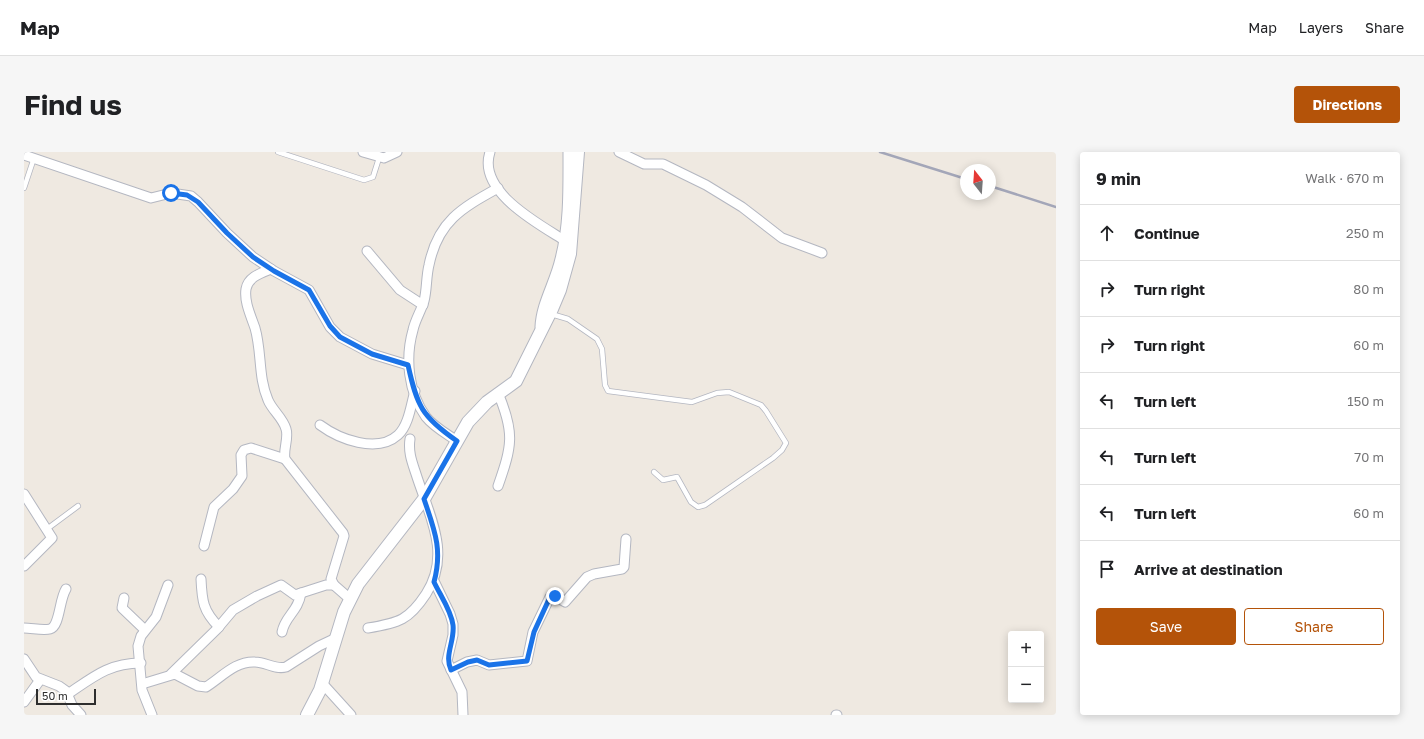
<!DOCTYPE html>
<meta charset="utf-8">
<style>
body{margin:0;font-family:"Golos Text",sans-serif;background:#f6f6f6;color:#202124}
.controls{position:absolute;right:12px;bottom:12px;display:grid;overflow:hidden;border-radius:4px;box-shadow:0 2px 10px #0003}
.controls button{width:36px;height:36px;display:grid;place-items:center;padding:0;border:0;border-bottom:1px solid #e0e0e0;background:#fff;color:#202124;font:20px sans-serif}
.compass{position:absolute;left:936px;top:12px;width:36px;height:36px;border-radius:50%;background:#fff;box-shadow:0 2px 10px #0003;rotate:343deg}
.scale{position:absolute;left:12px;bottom:10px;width:60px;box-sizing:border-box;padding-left:4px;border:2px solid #2e2e2e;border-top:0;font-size:11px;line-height:14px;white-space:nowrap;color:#2e2e2e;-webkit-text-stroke:3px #fff;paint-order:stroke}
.stop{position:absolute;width:12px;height:12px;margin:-9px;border:3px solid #1a73e8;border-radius:50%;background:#fff}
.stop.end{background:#1a73e8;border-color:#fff;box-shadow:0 1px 4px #0008}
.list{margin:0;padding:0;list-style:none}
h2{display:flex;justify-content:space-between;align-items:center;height:52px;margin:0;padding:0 16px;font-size:17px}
h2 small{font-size:13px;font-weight:400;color:#757577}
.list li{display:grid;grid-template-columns:26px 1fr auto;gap:12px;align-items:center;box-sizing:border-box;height:56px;padding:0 16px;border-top:1px solid #e0e0e0}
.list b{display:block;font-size:15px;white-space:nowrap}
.list em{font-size:13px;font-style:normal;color:#757577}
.actions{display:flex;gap:8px;padding:12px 16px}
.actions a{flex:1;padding:9px 0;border:1px solid #b45309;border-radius:4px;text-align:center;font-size:14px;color:#b45309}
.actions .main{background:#b45309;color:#fff}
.icon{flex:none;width:22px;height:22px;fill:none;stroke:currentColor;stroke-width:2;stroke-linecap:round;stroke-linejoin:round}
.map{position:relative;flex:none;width:1032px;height:563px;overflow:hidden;border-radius:4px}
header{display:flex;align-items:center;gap:24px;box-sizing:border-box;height:56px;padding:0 20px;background:#fff;border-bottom:1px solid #e0e0e0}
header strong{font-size:19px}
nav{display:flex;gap:22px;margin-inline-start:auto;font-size:14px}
.intro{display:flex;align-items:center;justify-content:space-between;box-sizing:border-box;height:96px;padding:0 24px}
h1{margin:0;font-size:28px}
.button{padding:10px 18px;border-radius:4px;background:#b45309;color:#fff;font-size:14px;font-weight:700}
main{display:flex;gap:24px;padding:0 24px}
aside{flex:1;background:#fff;border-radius:4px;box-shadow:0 2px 10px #0003}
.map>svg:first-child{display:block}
</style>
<header>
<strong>Map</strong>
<nav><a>Map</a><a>Layers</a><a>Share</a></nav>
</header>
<div class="intro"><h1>Find us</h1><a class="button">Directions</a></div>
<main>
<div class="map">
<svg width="1032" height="563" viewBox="0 0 1032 563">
<rect width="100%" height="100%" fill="#efe9e1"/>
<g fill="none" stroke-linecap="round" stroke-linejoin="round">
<g stroke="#b4b7c1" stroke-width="6">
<g id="lane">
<path d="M254 0 340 28 349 25 355 6"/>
<path d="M0 36 10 6"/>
<path d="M527 162 544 167 573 187 578 197 581 233 584 239 668 250 693 241 705 240 737 253 742 259 762 291 758 298 749 306 681 353 674 355 667 350 653 325 639 328 630 320"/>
<path d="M23 377 54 354"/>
</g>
</g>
<g stroke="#b4b7c1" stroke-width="11">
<g id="street">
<path d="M339 0 360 6 373 0"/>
<path d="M466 0C453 39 513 71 540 88"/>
<path d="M595 0 620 12H639L682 33 718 55 758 86 798 101"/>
<path d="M0 3 127 46 147 41 167 44 174 50 203 81 229 105 250 119 285 138 306 175 316 185 348 202 384 213"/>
<path d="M343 99 376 138 399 153"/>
<path d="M247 117C237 121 224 125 222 137 220 150 227 164 231 176 238 200 234 225 244 248 248 258 259 266 262 277 265 286 259 297 261 307L319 381 320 384 307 427 310 433 326 447"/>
<path d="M516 175C517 151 531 130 536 107 545 72 544 36 544 0"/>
<path d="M296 273C315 287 353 302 374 283 385 273 387 252 391 239"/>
<path d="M433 289C423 282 410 275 402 265 384 240 381 206 389 178 391 168 397 159 400 149 403 138 402 125 405 113 414 69 438 56 474 36"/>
<path d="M474 334C488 294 491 281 474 241"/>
<path d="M0 342 28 386 0 414"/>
<path d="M180 394 190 355 209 337 218 324 217 303 220 298 227 296 261 307"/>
<path d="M177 427C178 449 179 459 195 475"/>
<path d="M410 429 426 462 429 472V483L423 509 438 540 439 563"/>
<path d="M100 446 98 456 121 478"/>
<path d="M0 476C8 476 19 479 26 477 36 474 35 448 42 437"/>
<path d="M344 476C375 471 385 468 402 442 428 402 405 363 392 322 388 310 384 300 386 287"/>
<path d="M258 480C261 464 274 460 277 441"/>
<path d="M0 507 12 525 35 534 42 539 48 553 57 563"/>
<path d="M427 518 443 510 453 508 465 513 503 509 509 480 526 445 531 444 541 450 563 425 570 422 598 417 600 415 602 387"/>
<path d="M147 522 193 477 209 458 233 444 257 433 271 443 302 433H310"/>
<path d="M298 531 327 563"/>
<path d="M118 532 151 522 174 534 182 535C198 525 211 509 231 510 242 510 251 518 262 515L295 494 312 486"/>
<path d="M44 542C69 525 85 511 117 511"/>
<path d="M0 550 16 528"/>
<path d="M128 563 118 538 114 494 117 484 132 465 144 433"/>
<path d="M812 563H813"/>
</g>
</g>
<g stroke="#b4b7c1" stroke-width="14">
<path id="secondary" d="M283 563 296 538 320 460 334 432 400 347 444 270 463 250 492 229 528 157 536 138 546 102 554 0"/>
</g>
<use href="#lane" stroke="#fff" stroke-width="4.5"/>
<use href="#street" stroke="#fff" stroke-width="9"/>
<use href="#secondary" stroke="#fff" stroke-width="12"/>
<g stroke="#a3a6b8" stroke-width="2.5">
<path d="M856 0 942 27"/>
<path d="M966 34 1032 55"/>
</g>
</g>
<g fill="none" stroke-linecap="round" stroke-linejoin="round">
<path stroke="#1a73e8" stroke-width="5" d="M147 41 163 43 174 50 203 81 229 105 250 119 285 138 306 174 316 185 348 202 384 213C393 254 398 265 433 289L400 347C410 377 419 397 410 430 416 443 427 458 429 473 431 489 420 503 427 518L444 510 453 508 465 513 503 509 510 480 526 445 531 444"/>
</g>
</svg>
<div class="controls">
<button>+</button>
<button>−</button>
</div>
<svg class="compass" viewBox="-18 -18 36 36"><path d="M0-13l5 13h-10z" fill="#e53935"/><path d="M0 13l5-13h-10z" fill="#757577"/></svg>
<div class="scale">50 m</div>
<div class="stop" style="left:147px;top:41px"></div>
<div class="stop end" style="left:531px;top:444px"></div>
</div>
<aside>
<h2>9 min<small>Walk · 670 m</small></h2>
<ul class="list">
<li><svg class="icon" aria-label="ahead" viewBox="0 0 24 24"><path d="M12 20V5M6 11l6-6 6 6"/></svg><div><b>Continue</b></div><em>250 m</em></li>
<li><svg class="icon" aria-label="right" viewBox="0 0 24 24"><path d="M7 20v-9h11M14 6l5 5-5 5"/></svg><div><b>Turn right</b></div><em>80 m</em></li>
<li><svg class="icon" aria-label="right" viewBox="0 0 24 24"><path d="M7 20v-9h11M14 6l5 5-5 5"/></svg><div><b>Turn right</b></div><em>60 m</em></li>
<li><svg class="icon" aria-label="left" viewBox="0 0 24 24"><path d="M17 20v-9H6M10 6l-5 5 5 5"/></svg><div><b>Turn left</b></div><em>150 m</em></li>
<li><svg class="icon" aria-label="left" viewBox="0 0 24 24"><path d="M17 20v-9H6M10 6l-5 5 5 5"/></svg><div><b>Turn left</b></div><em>70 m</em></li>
<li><svg class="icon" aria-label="left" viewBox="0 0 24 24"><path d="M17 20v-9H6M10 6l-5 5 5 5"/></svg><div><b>Turn left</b></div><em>60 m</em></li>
<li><svg class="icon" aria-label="arrive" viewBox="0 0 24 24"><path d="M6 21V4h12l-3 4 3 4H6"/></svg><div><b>Arrive at destination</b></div></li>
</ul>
<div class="actions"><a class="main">Save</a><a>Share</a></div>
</aside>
</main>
